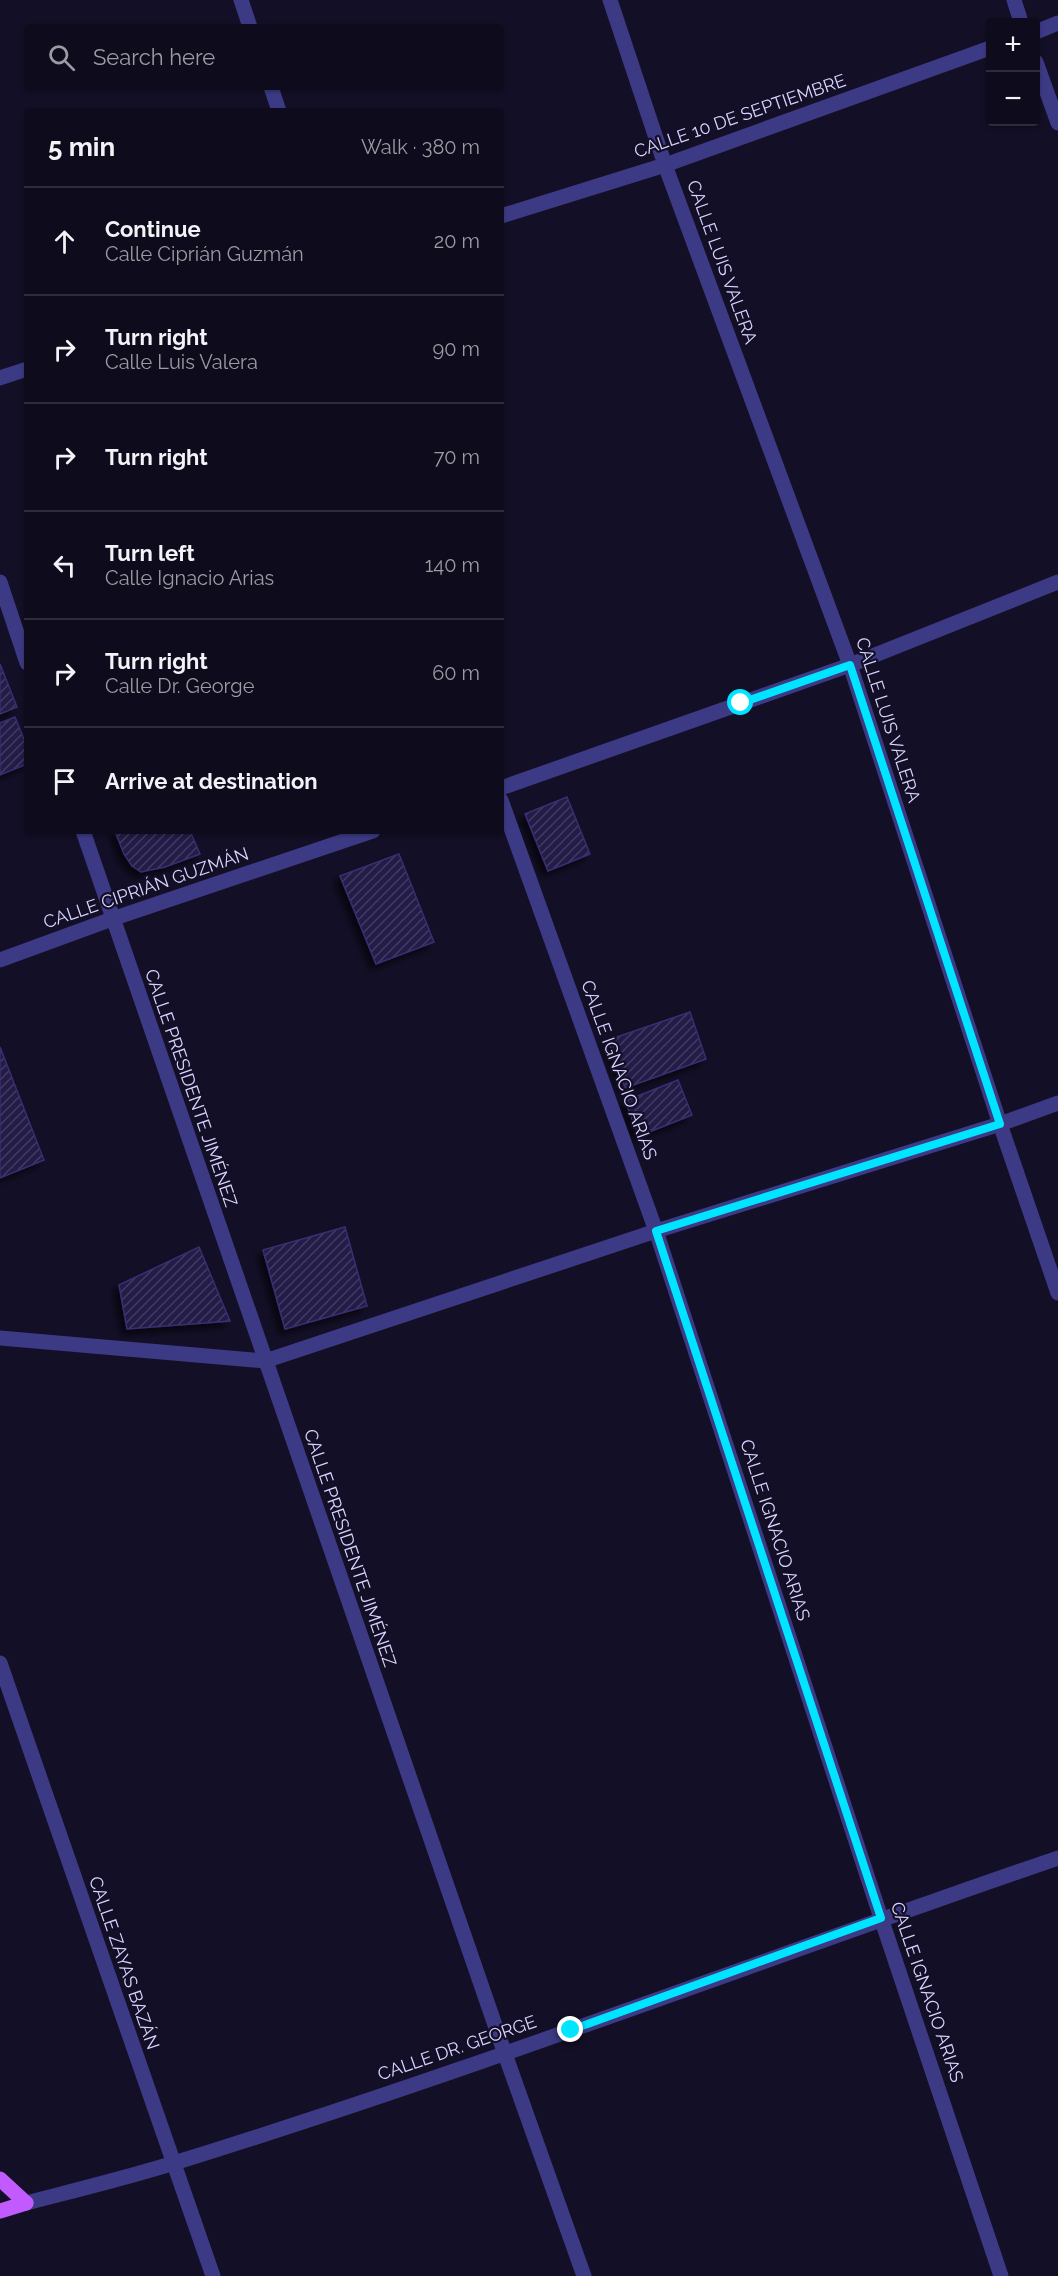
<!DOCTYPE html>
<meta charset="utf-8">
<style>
body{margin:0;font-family:Raleway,sans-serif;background:#171425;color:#f1f3f6}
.controls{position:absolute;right:18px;top:18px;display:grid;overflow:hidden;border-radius:6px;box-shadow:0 2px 4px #0004}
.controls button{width:54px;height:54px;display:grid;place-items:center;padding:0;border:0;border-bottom:2px solid #2e2b3b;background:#0e0b1c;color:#f1f3f6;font:30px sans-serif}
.stop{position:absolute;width:18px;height:18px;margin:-14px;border:4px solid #00e5ff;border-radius:50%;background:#fff}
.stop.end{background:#00e5ff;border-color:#fff;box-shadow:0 2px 6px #0008}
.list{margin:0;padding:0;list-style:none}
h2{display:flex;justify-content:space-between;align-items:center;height:78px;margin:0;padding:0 24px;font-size:26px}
h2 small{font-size:20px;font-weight:400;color:#9b9ba3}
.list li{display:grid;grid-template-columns:39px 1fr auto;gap:18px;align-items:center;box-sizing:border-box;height:108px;padding:0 24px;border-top:2px solid #2e2b3b}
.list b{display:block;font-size:22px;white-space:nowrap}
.list p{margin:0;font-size:20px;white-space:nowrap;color:#9b9ba3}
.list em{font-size:20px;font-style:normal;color:#9b9ba3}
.icon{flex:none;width:33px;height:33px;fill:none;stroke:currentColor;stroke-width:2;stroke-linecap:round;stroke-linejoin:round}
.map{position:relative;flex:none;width:1058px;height:2276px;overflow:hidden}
.search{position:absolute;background:#0e0b1c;box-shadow:0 2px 4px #0004;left:24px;top:24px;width:480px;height:66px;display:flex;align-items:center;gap:15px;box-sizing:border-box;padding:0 21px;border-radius:6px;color:#9b9ba3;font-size:22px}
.panel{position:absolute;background:#0e0b1c;box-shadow:0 2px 4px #0004;left:24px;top:108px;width:480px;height:726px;border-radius:6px}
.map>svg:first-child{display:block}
</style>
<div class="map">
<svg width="1058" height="2276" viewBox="0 0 1058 2276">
<defs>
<pattern id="building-hatch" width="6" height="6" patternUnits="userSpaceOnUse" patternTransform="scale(1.5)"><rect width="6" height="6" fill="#241b47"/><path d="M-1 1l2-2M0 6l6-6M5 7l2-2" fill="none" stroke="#433b63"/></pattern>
<filter id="shadow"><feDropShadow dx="-5.5" dy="5.5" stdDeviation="3" flood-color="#0009"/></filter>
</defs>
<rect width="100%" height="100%" fill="#130f26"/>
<g fill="url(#building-hatch)" stroke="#3b2d73" stroke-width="1.5" filter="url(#shadow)">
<path d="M0 664 17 707 0 714Z"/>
<path d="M15 717 27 747V764L0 775V723Z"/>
<path d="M567 797 590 854 548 871 525 814Z"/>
<path d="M115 831H190L200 854 165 867 141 872 132 866 124 854Z"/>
<path d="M399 854 434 942 376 964 340 876Z"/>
<path d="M690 1012 706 1059 625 1088 608 1040Z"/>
<path d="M0 1047 44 1160 0 1178Z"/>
<path d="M678 1080 692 1115 639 1136 625 1101Z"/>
<path d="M345 1227 367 1306 285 1329 263 1250Z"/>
<path d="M199 1247 230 1321 127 1329 119 1285Z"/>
</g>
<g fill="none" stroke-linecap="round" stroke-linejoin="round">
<g stroke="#3d3a85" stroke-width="15">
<path d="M241 0 250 27"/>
<path d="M610 0 665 165 850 665 1000 1124 1058 1293"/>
<path d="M1014 0 1021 22"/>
<path d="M1036 32 1058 23"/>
<path d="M1036 62 1058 123"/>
<path d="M271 87 279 111"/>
<path d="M501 216 665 165 990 48"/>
<path d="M0 378 27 369"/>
<path d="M0 582 27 663"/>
<path d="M501 788 850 665 1058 582"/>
<path d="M501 800 656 1231 881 1918 1001 2276"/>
<path d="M83 831 505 2054 584 2276"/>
<path d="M0 960 112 919 373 831"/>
<path d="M0 1338 265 1361 656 1231 1000 1124 1058 1103"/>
<path d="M0 1663 213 2276"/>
<path d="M26 2203C76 2190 126 2178 174 2163 472 2071 763 1959 1058 1858"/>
</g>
<g stroke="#c25bff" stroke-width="15">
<path d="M0 2179 26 2203"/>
<path d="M0 2211 26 2203"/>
</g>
</g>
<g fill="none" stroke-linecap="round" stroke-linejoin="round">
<path stroke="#00e5ff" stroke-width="8" d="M571 2030 881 1918 656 1231 1000 1124 850 665 741 703"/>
</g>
<g text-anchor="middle" stroke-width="4.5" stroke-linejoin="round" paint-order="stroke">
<g font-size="18" fill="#d9d4ff" stroke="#130f26">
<text transform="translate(740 116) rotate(-19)" y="6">CALLE 10 DE SEPTIEMBRE</text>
<text transform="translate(722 262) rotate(70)" y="6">CALLE LUIS VALERA</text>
<text transform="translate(888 720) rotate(72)" y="6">CALLE LUIS VALERA</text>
<text transform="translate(146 888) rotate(-19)" y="6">CALLE CIPRIÁN GUZMÁN</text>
<text transform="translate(619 1070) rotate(70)" y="6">CALLE IGNACIO ARIAS</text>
<text transform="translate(191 1088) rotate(71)" y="6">CALLE PRESIDENTE JIMÉNEZ</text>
<text transform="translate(775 1530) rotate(72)" y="6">CALLE IGNACIO ARIAS</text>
<text transform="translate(350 1548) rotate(71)" y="6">CALLE PRESIDENTE JIMÉNEZ</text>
<text transform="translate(124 1963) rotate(71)" y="6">CALLE ZAYAS BAZÁN</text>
<text transform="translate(927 1992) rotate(71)" y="6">CALLE IGNACIO ARIAS</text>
<text transform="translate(457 2048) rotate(-19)" y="6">CALLE DR. GEORGE</text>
</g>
</g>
</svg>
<div class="controls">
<button>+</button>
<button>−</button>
</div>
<div class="stop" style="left:741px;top:703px"></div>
<div class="stop end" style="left:571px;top:2030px"></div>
<div class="search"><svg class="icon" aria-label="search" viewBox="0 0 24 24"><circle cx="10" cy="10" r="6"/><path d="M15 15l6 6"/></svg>Search here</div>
<section class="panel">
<h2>5 min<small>Walk · 380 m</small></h2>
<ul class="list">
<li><svg class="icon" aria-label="ahead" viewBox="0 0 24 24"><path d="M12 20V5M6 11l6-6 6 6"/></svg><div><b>Continue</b><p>Calle Ciprián Guzmán</p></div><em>20 m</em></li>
<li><svg class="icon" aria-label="right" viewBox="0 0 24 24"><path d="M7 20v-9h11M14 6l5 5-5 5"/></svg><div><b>Turn right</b><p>Calle Luis Valera</p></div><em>90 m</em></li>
<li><svg class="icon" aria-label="right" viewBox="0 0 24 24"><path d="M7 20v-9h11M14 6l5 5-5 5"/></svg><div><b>Turn right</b></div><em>70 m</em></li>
<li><svg class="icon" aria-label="left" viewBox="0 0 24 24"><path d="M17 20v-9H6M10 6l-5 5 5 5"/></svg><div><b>Turn left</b><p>Calle Ignacio Arias</p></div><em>140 m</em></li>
<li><svg class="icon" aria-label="right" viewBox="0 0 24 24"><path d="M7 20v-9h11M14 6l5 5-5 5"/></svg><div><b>Turn right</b><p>Calle Dr. George</p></div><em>60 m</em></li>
<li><svg class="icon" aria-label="arrive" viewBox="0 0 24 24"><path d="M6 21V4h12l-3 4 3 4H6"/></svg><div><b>Arrive at destination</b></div></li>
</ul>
</section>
</div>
